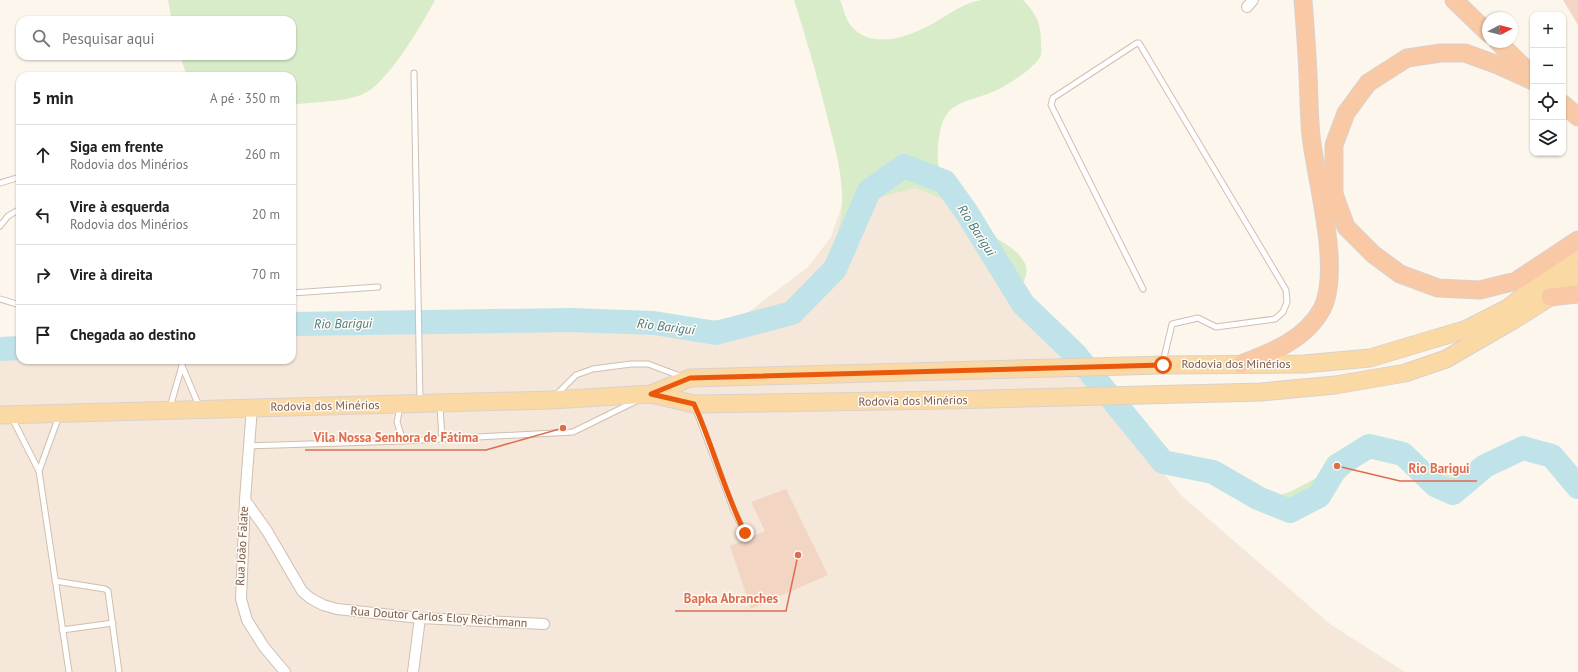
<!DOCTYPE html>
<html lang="pt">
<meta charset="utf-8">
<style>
body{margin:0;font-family:"PT Sans",sans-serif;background:#f6f6f6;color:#202124}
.controls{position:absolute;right:12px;top:12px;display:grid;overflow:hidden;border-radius:8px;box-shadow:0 1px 3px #0004}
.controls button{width:36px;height:36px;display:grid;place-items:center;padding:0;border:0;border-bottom:1px solid #e0e0e0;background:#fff;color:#202124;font:20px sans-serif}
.compass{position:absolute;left:1482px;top:12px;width:36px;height:36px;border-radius:50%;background:#fff;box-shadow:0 1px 3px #0004;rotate:83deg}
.stop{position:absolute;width:12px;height:12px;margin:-9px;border:3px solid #ea580c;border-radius:50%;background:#fff}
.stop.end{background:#ea580c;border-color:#fff;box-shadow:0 1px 4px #0008}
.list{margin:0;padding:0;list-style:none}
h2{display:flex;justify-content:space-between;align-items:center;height:52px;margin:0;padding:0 16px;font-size:17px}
h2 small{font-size:13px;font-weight:400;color:#757577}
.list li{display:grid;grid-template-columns:26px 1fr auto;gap:12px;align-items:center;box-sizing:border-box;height:60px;padding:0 16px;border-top:1px solid #e0e0e0}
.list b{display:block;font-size:15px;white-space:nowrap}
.list p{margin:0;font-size:13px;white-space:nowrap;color:#757577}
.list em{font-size:13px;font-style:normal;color:#757577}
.icon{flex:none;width:22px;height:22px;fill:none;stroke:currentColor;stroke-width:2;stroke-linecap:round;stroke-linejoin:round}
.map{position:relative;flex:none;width:1578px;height:672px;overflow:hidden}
.search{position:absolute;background:#fff;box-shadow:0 1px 3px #0004;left:16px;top:16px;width:280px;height:44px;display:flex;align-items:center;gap:10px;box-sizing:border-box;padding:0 14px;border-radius:12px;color:#757577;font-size:15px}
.panel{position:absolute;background:#fff;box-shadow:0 1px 3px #0004;left:16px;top:72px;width:280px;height:292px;border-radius:12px}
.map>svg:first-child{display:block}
</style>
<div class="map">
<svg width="1578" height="672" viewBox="0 0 1578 672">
<rect width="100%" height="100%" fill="#fdf6ec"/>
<path fill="#f5e8da" d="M932 162 994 265 1182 496 1330 624 1405 672H0V340L20 339V360H292V324L571 320 654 323 739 319 808 267 831 237 853 173Z"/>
<g fill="#d8ecc9">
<path d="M168 0H435C423 23 386 87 361 95 339 103 315 101 292 105V76H187L180 56H292V20H172Z"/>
<path d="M794 0H840C843 7 845 17 849 23 869 52 909 37 934 23 949 14 964 3 981 0 994 0 1010 0 1023 0 1037 15 1041 23 1041 43 1041 46 1042 52 1041 55 1036 67 1011 83 999 89 985 96 967 99 954 107 941 116 939 134 938 148 935 177 954 209 977 226 991 238 1013 244 1023 260 1033 274 1020 289 1009 298L954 204 916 188 871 199 836 279 830 283C830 257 841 232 842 205 843 178 836 150 829 124 819 82 807 41 794 0Z"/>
<path d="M1374 436 1397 443 1428 465 1447 474 1468 479 1450 491 1401 456 1372 451 1319 503 1291 511 1262 500 1290 492 1320 476 1352 445Z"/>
</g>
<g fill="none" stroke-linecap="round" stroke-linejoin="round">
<g stroke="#bfe3e8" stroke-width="24">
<path d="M292 324 571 320 654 323 716 333 792 313 835 269 869 191 904 166 945 182 967 213 1023 304 1076 355 1163 462 1213 472 1258 498 1290 511 1319 496 1337 466 1369 446 1403 454 1435 485 1453 493 1485 466 1523 448 1552 456 1578 487"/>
<path d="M0 349 20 348"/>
</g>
</g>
<g fill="#f3d5c3">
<path d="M1563 0H1578V25Z"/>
<path d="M786 489 828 575 751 609 730 546 765 531 751 502Z"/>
</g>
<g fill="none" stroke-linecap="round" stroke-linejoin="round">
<g stroke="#d1beb0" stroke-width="7">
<g id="service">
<path d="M414 73 420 402"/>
<path d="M0 183 20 177"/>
<path d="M0 226 8 216 20 209"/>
<path d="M1143 289 1051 105 1053 98 1137 43H1139L1286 290 1287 302 1283 312 1275 319 1216 327 1198 318 1172 324 1163 362"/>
<path d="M292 293 378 287"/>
<path d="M0 299 20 305"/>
<path d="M182 360V366L199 406"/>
<path d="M556 395 576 375 593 369 631 364H648L680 376"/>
<path d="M440 406 442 439"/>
<path d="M170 407 182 366"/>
<path d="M400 407 397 422 403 441"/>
<path d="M695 407 734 511 745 533"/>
<path d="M12 418 39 471 69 672"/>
<path d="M249 446 403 441 573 432 636 401"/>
<path d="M39 471 59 416"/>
<path d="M55 581 105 589 108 591 119 672"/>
<path d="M62 630 113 623"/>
</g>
</g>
<g stroke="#d1beb0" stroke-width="12">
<g id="minor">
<path d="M1247 7 1253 0"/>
<path d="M252 407 245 500 241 599 247 620 264 647 285 672"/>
<path d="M245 500 267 531 302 591 310 598 323 605 337 609 420 618 544 624"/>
<path d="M413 672 420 618"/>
</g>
</g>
<g stroke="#dad1cd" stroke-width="19">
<g id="primary">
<path d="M651 394 690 378 1163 365 1304 364 1370 358 1467 329 1508 308 1563 265 1578 249"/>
<path d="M0 415 551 400 651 394 694 404 948 400 1261 392 1335 385 1405 373 1446 359 1515 319 1550 297 1578 273"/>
</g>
</g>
<g stroke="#dad1cd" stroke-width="19">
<g id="trunk">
<path d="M1454 0 1488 33"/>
<path d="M1498 42 1533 76"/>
<path d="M1533 81 1498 65 1465 53H1441L1407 58 1368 83 1346 113 1334 145V194L1346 227 1373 254 1400 274 1438 288 1480 290 1516 281 1578 240"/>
<path d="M1563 104 1578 117"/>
<path d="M1550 297 1578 294"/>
<path d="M1241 364C1272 352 1305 340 1322 309 1342 270 1316 180 1311 136 1309 116 1309 95 1308 75 1307 50 1305 25 1303 0"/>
</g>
</g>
<use href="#service" stroke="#fff" stroke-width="5"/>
<use href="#minor" stroke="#fff" stroke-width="10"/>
<use href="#primary" stroke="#fbd9a5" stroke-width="17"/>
<use href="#trunk" stroke="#f9c8a4" stroke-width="17"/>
</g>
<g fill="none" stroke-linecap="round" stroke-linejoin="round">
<path stroke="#ea580c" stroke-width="5" d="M745 533C724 491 713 446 694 404L651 394 690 378 1163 365"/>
</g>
<g text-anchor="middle" stroke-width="3" stroke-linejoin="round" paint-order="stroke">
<g font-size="12" fill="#7a5c4d" stroke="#fffaf3">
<text x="1236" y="368">Rodovia dos Minérios</text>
<text transform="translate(913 401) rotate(-1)" y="4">Rodovia dos Minérios</text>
<text transform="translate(325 406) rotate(-1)" y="4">Rodovia dos Minérios</text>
<text transform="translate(242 546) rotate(-87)" y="4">Rua João Falate</text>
<text transform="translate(439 617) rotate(4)" y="4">Rua Doutor Carlos Eloy Reichmann</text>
</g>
<g font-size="13" font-style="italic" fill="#437c86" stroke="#fffaf3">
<text transform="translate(977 230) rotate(57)" y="5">Rio Barigui</text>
<text transform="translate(343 323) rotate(-1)" y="5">Rio Barigui</text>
<text transform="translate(666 326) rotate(7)" y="5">Rio Barigui</text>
</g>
</g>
<path fill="none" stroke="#dc6d51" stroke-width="1.5" d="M563 428L486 450H305M1337 466L1400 481H1477M798 555L786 611H675"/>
<g fill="#dc6d51" stroke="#fffaf3" stroke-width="1.5">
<circle cx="563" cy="428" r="4"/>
<circle cx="1337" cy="466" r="4"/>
<circle cx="798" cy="555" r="4"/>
</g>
<g font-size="13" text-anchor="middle" font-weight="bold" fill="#dc6d51" stroke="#fffaf3" stroke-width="3" stroke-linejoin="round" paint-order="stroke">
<text x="396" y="442">Vila Nossa Senhora de Fátima</text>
<text x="1439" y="473">Rio Barigui</text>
<text x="731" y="603">Bapka Abranches</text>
</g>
</svg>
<div class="controls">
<button>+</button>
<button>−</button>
<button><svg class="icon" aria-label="locate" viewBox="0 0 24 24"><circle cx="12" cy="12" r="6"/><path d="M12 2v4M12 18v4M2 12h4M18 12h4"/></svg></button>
<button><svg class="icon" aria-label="layers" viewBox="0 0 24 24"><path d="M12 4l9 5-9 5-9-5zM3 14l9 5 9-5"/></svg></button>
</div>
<svg class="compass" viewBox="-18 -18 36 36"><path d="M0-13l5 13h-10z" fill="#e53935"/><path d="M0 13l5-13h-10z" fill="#757577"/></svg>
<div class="stop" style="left:1163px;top:365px"></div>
<div class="stop end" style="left:745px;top:533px"></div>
<div class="search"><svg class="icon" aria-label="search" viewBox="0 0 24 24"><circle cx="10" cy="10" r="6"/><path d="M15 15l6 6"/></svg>Pesquisar aqui</div>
<section class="panel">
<h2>5 min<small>A pé · 350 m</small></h2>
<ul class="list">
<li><svg class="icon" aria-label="ahead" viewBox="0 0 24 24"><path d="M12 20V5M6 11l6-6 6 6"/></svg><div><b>Siga em frente</b><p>Rodovia dos Minérios</p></div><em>260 m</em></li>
<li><svg class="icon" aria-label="left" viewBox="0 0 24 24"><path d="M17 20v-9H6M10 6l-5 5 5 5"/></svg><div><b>Vire à esquerda</b><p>Rodovia dos Minérios</p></div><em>20 m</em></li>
<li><svg class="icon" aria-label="right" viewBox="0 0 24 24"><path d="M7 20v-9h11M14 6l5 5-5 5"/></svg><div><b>Vire à direita</b></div><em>70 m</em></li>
<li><svg class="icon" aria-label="arrive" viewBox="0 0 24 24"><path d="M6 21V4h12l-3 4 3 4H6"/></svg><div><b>Chegada ao destino</b></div></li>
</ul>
</section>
</div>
